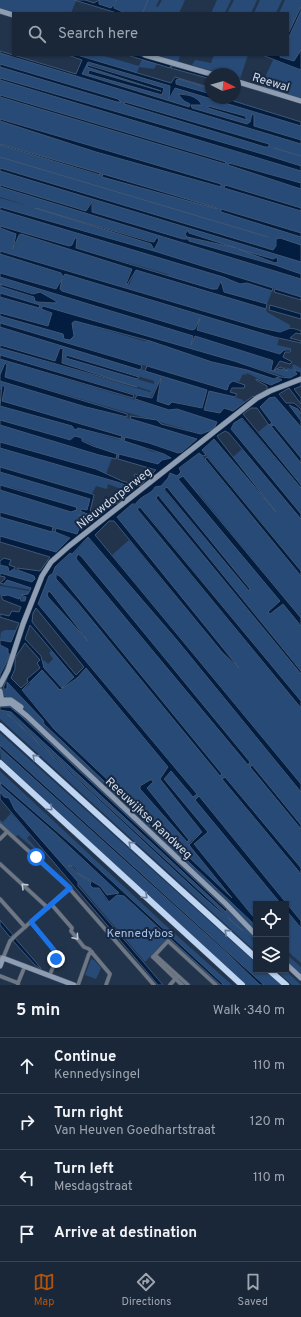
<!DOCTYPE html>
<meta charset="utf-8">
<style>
body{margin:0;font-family:Overpass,sans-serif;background:#232f41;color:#f1f3f6}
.controls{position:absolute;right:12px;bottom:12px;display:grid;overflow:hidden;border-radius:0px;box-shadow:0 1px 3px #0004}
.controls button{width:36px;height:36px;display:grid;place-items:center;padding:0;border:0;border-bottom:1px solid #384453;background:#1a2739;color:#f1f3f6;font:20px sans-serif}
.compass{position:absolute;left:205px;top:68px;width:36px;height:36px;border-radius:50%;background:#1a2739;box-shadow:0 1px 3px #0004;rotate:96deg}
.stop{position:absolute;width:12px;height:12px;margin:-9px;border:3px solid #1a73e8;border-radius:50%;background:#fff}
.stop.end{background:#1a73e8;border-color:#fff;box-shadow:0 1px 4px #0008}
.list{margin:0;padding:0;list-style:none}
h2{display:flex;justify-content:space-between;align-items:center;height:52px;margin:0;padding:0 16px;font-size:17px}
h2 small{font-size:13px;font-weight:400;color:#9fa5ae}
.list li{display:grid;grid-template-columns:26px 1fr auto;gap:12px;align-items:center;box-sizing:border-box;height:56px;padding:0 16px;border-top:1px solid #384453}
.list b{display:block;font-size:15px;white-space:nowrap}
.list p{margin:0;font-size:13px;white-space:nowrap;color:#9fa5ae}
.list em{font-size:13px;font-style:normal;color:#9fa5ae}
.icon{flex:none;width:22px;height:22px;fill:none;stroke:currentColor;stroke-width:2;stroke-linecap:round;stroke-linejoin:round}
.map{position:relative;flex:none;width:301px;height:985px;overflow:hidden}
.search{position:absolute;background:#1a2739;box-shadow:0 1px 3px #0004;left:12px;right:12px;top:12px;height:44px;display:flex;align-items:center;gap:10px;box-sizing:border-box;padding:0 14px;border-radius:0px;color:#9fa5ae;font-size:15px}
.sheet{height:276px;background:#1a2739}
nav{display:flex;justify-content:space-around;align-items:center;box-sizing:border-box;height:56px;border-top:1px solid #384453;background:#1a2739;font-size:11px;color:#9fa5ae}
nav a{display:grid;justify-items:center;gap:2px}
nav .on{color:#b45309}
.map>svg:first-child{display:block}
</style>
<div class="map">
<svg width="301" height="985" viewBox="0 0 301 985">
<rect width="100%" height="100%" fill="#22344c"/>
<g fill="#284a76" fill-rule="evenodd">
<path d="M0 0H74L76 1 71 13H17L0 8Z"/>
<path d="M99 0H159L156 6 158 7 162 0H185L179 13H125L114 8V5L111 8 99 4Z"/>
<path d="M217 0H231L225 13H211Z"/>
<path d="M234 0H257L251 13H227Z"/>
<path d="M260 0H282L276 13H254Z"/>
<path d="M285 0H301V7L288 34V13H279Z"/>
<path d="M301 11V50L294 61 280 57V55H288V39Z"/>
<path d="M0 53 301 144V166L0 78V67L117 102 118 99 0 64ZM124 104 269 145V147H265Z"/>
<path d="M77 55H101L139 66 142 59 157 64 154 69 139 67 137 73Z"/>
<path d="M158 55H180L178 62Z"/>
<path d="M214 55H248L240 79 235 78V74H222L192 65 195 60 211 63Z"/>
<path d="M273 60 301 70V98L261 86Z"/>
<path d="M86 62 170 86V99L175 88 301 126V140L254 126 253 124 254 117 252 115 250 122 247 124 192 108 191 105H202L187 94H179L184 101 190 104 189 107 82 75ZM92 65 163 88 164 92 161 95 89 70 161 91 88 67ZM208 106 245 116 247 120 208 108Z"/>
<path d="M178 79 211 89V94L176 84V80Z"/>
<path d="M0 80 301 171V183L231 163 228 165 301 189V208L225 185 224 188 301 211V233L221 209V212L301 237V245L280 238 276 241 275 249 273 250 0 168V145L98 175 99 173 0 144V121L96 152 220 187 221 185 0 119V97L225 164 226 162 0 95Z"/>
<path d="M0 171 279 255 301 262V274L272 264 189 241 188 239H183L92 212 93 202H91L86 211 0 185ZM189 232V233L236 248 187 237Z"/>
<path d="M0 187 301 279V297L154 251 0 207V198L29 206 0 197ZM35 208 154 242 153 247 151 244Z"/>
<path d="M0 210 224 277 240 284 247 283 272 291 267 304 224 292 220 281 217 289H212L169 277 167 274 76 248V238H75L72 245 69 246 0 226Z"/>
<path d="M0 228 16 234 13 248 14 249 19 235 21 234 132 269 126 283 129 285 136 270 266 309 267 312 290 325V328L280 332 261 328 0 251Z"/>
<path d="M0 254 61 273 62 276 65 274 267 335 279 339 277 345 291 348V350L287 349 280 354 197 330 200 318 195 329 192 330 62 291 60 289 61 279 56 289 0 273Z"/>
<path d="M0 277 193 336 191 345 195 336 271 360 273 361 271 369 272 371 288 369 282 367 292 369 293 364 301 368V372L294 370 298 373 290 378 43 306 46 312 52 313 49 326 0 313V297L38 308 39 306 0 293V286L35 298 36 294 0 284Z"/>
<path d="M0 316 63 334 64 336 74 333 72 323 75 321 144 341H150L212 362 247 370 274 379 277 377 282 381 271 385 247 373 246 375 243 374 239 382 236 381 229 384 227 390 0 323Z"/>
<path d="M0 327 194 385 207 390 202 408 180 403 169 405 157 401 161 378 150 399 0 355V348L150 392 151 391 62 363 63 349 60 348 55 361 0 345ZM66 355 154 381V384L66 358Z"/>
<path d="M0 359 169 410 177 409 217 422 214 429 201 434 5 377 7 363H5L0 375Z"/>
<path d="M0 381 197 438V439L182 452 178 453 149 443 125 437 150 451 164 454 171 458 162 460 158 464 119 454 116 459 117 456 82 440 67 439 0 420V406H2L72 426 74 429 78 428 120 440 96 428 1 401 5 387 0 390Z"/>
<path d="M209 390 241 399 245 402 233 412 224 408 219 414 204 410Z"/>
<path d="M275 396 301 427V458L274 425 271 426 301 463V485L258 432 269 423 260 407 268 398Z"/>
<path d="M289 405C298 407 301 412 301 421Z"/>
<path d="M241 418 301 488V514L231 429 234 423Z"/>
<path d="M0 425 112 458 106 474 96 469 0 442Z"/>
<path d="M214 439 272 507 232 458 242 449 301 519V571L202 450Z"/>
<path d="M0 448 117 482 134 489 126 491 108 484 107 489 96 486 92 494 0 467Z"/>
<path d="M199 452 301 576V618L200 495 178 479 280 601 268 612 270 614 283 604 301 626V671L159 496 156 498 301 674V701L144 511 186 569 301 708V784L112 555 129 540 222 652 238 668 116 517 132 504 135 505 137 501 167 479 170 473 179 469ZM167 488 250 589 249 591 164 490Z"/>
<path d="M0 472 90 499 87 510 81 512 95 517H88V522L77 534 56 528 53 530V527L0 512V490L71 512 25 491 0 485Z"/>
<path d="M0 517 54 531 70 539 56 552 4 538 0 536Z"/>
<path d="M88 537 176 639 301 792V825L252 765 250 767 301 829V868L222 779 301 874V921L199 796 195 800 281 904H256V920L194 844 207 832 164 779 171 771 193 797 197 794 38 604 49 576 53 573 55 567 70 553 73 554ZM79 554 250 762 248 764 77 560ZM58 574 68 587 222 774C163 711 113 642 56 579ZM50 592 84 635 86 638 48 597Z"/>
<path d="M0 565 8 567V571L14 569 34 576 35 579 32 582 0 573Z"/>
<path d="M7 580 31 587V590L2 585Z"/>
<path d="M0 586 29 591H30L28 594 21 596 27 598 23 602 21 597 19 599 8 595H0Z"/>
<path d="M5 630H16L11 643 0 640 1 632Z"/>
<path d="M0 645 8 649V654L10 655 0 675Z"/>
<path d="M52 650 74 677 62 688 44 668 42 663 44 660 48 664 53 659 49 653Z"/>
<path d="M86 668 168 767 160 779 202 832 189 843 234 900 54 729 22 690 30 684V680L42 669 62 689 77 678ZM150 780 153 782 147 788 188 840 141 789V786Z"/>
<path d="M6 681 43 720 44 724 250 919 256 926V932L30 716 17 701 4 696 2 690H6Z"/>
<path d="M7 703 15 707 256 937V942L246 934 256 943V952L0 719V710L11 712 226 912 227 910 21 716 10 707H0V705Z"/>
<path d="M0 733 256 963V970H264L281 985H264L0 745Z"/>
<path d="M0 748 228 954 260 985H246L1 759Z"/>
<path d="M0 771 163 923 232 985H224L76 848 0 782Z"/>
<path d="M0 784 56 834 119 893 107 895 100 886 79 874 75 867 71 866 78 874 91 882 93 888H99L107 901 117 895 124 896 221 985H217L168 938 145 962 15 810 9 798 4 797 0 792Z"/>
<path d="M11 813 30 835 27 838 45 858 18 835 15 837 0 824V820L3 822Z"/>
<path d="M286 910 301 928V963L286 950Z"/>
<path d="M286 954 301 967V976L286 962Z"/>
<path d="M91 959 94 960 101 968 96 979 85 975Z"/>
<path d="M276 970H285L301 985H292Z"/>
</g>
<g fill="#021d40" stroke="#415774" fill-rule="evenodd">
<path d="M74 0H85L94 3 99 0V4L111 8 114 4V8L125 13H117Z"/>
<path d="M301 7V11L288 39V34Z"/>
<path d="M301 50V70L262 55H280V57L294 61Z"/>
<path d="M0 51 76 74 82 60 68 55H77L171 83 175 77 211 88V89L179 79 176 80V84L211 94V98H224L301 122V126L175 88 169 99 170 86 88 62 82 74 189 107 190 104 184 101 178 94C188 95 196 95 202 105H191L192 108 247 124 250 122 252 114 254 115V126L301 140V144L0 53Z"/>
<path d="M127 55H138L171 65 170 68Z"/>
<path d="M0 64 118 99 121 102H117L0 67Z"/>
<path d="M88 65 164 88 162 95 88 74 89 70 161 91 87 67Z"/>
<path d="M172 66 211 76V79L171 68Z"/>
<path d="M0 78 266 155 301 166V171L0 80Z"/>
<path d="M0 95 226 162 225 164 0 97Z"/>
<path d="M125 102 269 144V147H265L124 104Z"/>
<path d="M208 106 245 116 247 120 208 108Z"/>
<path d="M0 119 221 184V187L96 152 0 121Z"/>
<path d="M0 144 100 173V175L0 145Z"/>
<path d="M229 163 301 183V189L228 165Z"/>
<path d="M0 168 273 250 276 246V239L280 238 301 245V262L0 171Z"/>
<path d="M103 174 217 208V209L102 177Z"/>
<path d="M0 185 86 211 92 202V212L183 239H188L189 241 275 265 301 274V279L0 187Z"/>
<path d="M225 185 301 208V211L224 188Z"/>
<path d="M0 207 154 251 273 288 272 291 247 283 240 284 223 277 0 210Z"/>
<path d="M35 208 148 241 154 242 157 237 159 240 154 250 151 244Z"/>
<path d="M221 209 301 233V237L221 212Z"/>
<path d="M0 226 69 246 72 245 75 238H77L76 248 212 289H217L221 281 224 292 267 304 266 309 136 270 127 285 126 284 132 269 21 234 19 235 13 249 16 234 0 228Z"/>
<path d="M188 230 189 233 236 248 187 237 185 234Z"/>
<path d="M238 249 273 259 277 257 278 262 275 263Z"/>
<path d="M0 251 261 328 280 332C290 329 288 326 301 331V334L296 333 290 338 301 341V343L274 337 65 274 63 277 61 273 0 254Z"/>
<path d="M0 273 56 289 62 279 60 289 62 291 192 330 195 329 200 318 197 330 280 354 284 350H291L290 352H285L283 357 292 362 290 364 280 361 274 370 281 367 288 371 281 369 272 371 271 369 273 361 271 360 195 336 191 345 193 336 0 277Z"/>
<path d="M0 284 33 294 40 292 56 301V303L37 302 35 301 34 297 2 287Z"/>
<path d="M275 289 301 297V300L274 292Z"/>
<path d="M0 293 40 305 39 308 0 297Z"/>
<path d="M270 305 301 314V319L269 310Z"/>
<path d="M43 306 234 361 281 377 290 378 297 374 294 370 301 372V378L267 391V386L256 380V379L271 385 282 380 278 377 274 379 247 370 212 362 150 341 75 321 72 323 74 336 70 340 64 339 63 334 0 316V313L48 326 52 313 41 309Z"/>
<path d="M0 323 141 365 142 367 140 370 0 327Z"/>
<path d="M0 345 55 361 60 348 63 349 62 363 137 387 0 348Z"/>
<path d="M0 355 134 395 133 398 0 359Z"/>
<path d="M66 355 139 377 137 379 66 358Z"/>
<path d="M5 363 7 365 5 377 127 414V417L86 407 0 381V375Z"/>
<path d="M147 366 227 390 229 384 233 381 245 385 244 388H232L230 392 237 394 235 397 209 391 204 410 220 413 224 408 233 411 253 396 255 398 49 563 0 681V675L10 655 8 653V649L0 645V640L11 642 19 623 0 617V614L9 616 12 611 19 612 21 607 3 600 1 596 8 595 19 599 20 597 21 601H25L26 597 21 595 28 594 31 588 7 580 4 584 0 583 5 579V577L0 576V573L32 582 35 579 34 576 18 570 17 568 40 571 50 557 0 542V536L56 552 70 538 55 532 56 528 77 534 79 529 88 522 78 515 95 517 80 511 82 509 87 510 90 499 0 472V467L92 494 94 495 90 511 101 513 114 503 118 504 123 498 118 496 119 494 126 495 127 490 131 491 134 488 117 482 0 448V442L96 469 122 481 140 486 146 480 134 476 135 474 149 477 156 470 118 459 119 454 158 464 162 460 171 458 164 454 124 441 125 437 149 443 178 453 182 452 197 439 131 419 130 416 157 420 161 424 201 434 214 429 217 422 177 409 169 410 135 399 137 395 152 398 161 378 157 401 169 405 172 402 202 408 207 390 145 371Z"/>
<path d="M301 380V386L294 389 301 398V404L289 388 279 394 286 403H294L301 409V414L298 409 289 405 301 421V427L275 397 269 398 260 407 272 423 269 425 257 408H251L243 414 301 485V488L242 418 234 423 231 429 301 514V519L229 433 225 431 217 436 219 439 276 512 214 439 202 450 206 455 203 456 199 453 179 468 181 472 177 476 170 473 168 478 161 486 155 487C151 495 139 496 136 504H132L117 517 239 668 222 652 114 521H109L95 535 301 784V792L176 639 88 537 72 554 70 553 55 567 53 573 49 576 38 604 197 794 193 797 171 771 164 779 208 832 194 844 256 920V926L44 724 43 720 7 682V689H3L42 577 54 561 249 406 267 393ZM36 608 84 667 76 675 32 622 33 613ZM30 625 74 677 62 688 44 668 41 656 25 639ZM25 643 40 660 37 663 40 668 27 679 28 682 21 688 11 678 15 669V658ZM86 668 168 767 160 779 202 832 189 845 232 898 54 729 22 690 42 670 60 690 77 678Z"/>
<path d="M2 385 5 387 2 401 122 436 121 439 78 428 75 430 72 426 0 406Z"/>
<path d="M0 420 67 439 70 440 75 436 82 438V441L93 446 117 454 116 459 99 455 0 425Z"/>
<path d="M274 425 301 458V463L271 426Z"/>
<path d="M207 457 301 571V576L205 459Z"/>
<path d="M183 476 301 618V626L283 604 270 614 268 612 280 601 178 479Z"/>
<path d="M0 485 76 507 77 510 71 512 0 490Z"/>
<path d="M167 487 250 589 249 591 164 489Z"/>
<path d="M158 495 301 671V674L156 498Z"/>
<path d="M140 507 301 701V708L137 509Z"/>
<path d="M0 512 53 527 52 532 0 517Z"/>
<path d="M78 554 81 556 250 762 248 765 77 560 76 558Z"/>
<path d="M4 558 11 560 9 565 15 567 14 569 9 572 8 567 0 565V561Z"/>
<path d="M56 574 61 577 222 774 220 776 77 602 56 579Z"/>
<path d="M49 591 52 594 88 641 48 597 47 594Z"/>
<path d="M0 707H10L21 716 227 910 226 912 11 712 0 710Z"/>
<path d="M7 714H8L243 931 204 898Z"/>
<path d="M0 745 264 985H260L228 954 0 748Z"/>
<path d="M252 765 301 825V829L250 767Z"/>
<path d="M225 777 301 868V874L222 779Z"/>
<path d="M150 780H153V782L147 788 189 840 187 842 140 789V786Z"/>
<path d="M0 782 76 848 224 985H221L211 976 124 896 117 895 109 902 99 888H93L90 885 91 882 78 874 71 866 69 867 68 865 73 866 79 874 100 886 107 895 119 893 56 834 1 786Z"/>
<path d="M0 792 4 797 9 798 15 810 78 882V886L163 985H158L0 799Z"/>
<path d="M199 796 301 921V928L286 910V904H281L195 800Z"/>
<path d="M0 920 13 935 10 937 0 925Z"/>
<path d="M15 938 40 967 41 969 35 965 13 941Z"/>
</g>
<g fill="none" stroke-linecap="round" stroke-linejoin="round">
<g stroke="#415774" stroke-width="1">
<path d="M116 2V0"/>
<path d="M143 12 148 0"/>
<path d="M274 148 301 156"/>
<path d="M0 157 268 237"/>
</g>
<g stroke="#425369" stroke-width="4.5">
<g id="street">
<path d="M0 825 69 888 154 985"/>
<path d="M0 839 7 832"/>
<path d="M0 864 48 908"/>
<path d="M0 899 25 927"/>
<path d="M52 905 72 928 71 931 84 947 89 949 110 974 106 985"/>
<path d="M31 922 58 955 51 972"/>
<path d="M155 955 168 941 216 985"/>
<path d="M0 957 3 958 10 941 16 935 69 888"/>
<path d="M153 957 155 955 188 985"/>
<path d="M153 957 182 985"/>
<path d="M0 976 18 983V985"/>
<path d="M18 983 25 966"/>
<path d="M78 985 89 954 92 952"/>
<path d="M170 985 176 978"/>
</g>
</g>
<g stroke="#425369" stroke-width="6">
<g id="secondary">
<path d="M0 11 13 15"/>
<path d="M145 55 211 74"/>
<path d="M235 81 301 101"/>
<path d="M0 685 8 670 23 624 42 576 51 562 69 546 257 398 270 391 301 379"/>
<path d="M0 691 2 702"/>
<path d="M0 700H11L21 707"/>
<path d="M0 704 11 703 27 716 226 904 256 935"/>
<path d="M286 964 301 978"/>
<path d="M0 966 3 958 74 985"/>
</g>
</g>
<g stroke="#425369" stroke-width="7">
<g id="highway">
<path d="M0 726 256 958"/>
<path d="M0 763 242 985"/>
<path d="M269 970 286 985"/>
</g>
</g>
<use href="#street" stroke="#6e7783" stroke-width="3.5"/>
<use href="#secondary" stroke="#8e9db1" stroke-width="5"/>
<use href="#highway" stroke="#bed5f4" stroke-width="6"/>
</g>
<defs><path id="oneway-chevron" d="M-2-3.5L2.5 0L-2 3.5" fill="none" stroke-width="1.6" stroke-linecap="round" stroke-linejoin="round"/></defs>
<g stroke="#6b7f9a">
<use href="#oneway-chevron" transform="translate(35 757) rotate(-138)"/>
<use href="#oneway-chevron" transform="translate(50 808) rotate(43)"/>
<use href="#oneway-chevron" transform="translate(131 844) rotate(-138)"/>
<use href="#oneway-chevron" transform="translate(145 896) rotate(43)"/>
<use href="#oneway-chevron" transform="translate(227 932) rotate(-138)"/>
</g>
<g stroke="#bfc9d9">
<use href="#oneway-chevron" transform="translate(24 886) rotate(-136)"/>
<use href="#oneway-chevron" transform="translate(76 937) rotate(50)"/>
</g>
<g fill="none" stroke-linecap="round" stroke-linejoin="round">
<path stroke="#1a73e8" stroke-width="5" d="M36 857 70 888 31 922 58 955 56 959"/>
</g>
<g text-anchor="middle" stroke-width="4" stroke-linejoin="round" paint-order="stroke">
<g font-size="12" fill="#d3deee" stroke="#182941">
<text transform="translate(271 82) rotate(17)" y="4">Reewal</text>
<text transform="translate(114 498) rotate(-38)" y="4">Nieuwdorperweg</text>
<text transform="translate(149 818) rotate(43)" y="4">Reeuwijkse Randweg</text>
</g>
<g font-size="12" fill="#a1c3f0" stroke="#182941">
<text x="140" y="937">Kennedybos</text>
</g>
</g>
</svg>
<div class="controls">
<button><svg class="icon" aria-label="locate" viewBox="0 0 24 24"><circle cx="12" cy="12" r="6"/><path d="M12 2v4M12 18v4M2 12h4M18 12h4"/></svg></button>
<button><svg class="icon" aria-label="layers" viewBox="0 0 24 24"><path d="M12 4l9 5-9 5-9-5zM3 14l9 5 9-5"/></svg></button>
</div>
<svg class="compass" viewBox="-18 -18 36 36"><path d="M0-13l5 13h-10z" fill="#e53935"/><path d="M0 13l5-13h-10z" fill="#9fa5ae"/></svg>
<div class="stop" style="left:36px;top:857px"></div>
<div class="stop end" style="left:56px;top:959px"></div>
<div class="search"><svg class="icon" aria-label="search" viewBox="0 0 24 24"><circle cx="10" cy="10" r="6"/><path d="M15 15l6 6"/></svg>Search here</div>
</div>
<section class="sheet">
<h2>5 min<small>Walk · 340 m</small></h2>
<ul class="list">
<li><svg class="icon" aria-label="ahead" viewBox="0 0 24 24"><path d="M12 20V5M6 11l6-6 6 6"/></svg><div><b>Continue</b><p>Kennedysingel</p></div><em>110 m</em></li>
<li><svg class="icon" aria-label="right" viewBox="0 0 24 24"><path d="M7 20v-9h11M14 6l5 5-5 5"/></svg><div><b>Turn right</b><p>Van Heuven Goedhartstraat</p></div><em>120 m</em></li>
<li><svg class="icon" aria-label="left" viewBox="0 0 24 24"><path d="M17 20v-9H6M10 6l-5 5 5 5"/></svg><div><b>Turn left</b><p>Mesdagstraat</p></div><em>110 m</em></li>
<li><svg class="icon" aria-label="arrive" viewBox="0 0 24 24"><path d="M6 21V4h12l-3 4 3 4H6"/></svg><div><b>Arrive at destination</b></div></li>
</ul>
</section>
<nav>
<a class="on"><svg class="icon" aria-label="map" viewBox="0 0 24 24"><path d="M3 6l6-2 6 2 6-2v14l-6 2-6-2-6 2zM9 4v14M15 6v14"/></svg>Map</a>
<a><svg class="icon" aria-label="directions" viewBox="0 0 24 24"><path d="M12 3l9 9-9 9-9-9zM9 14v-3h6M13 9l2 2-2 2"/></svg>Directions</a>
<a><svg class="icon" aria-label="saved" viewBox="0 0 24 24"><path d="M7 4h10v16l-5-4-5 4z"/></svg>Saved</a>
</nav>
